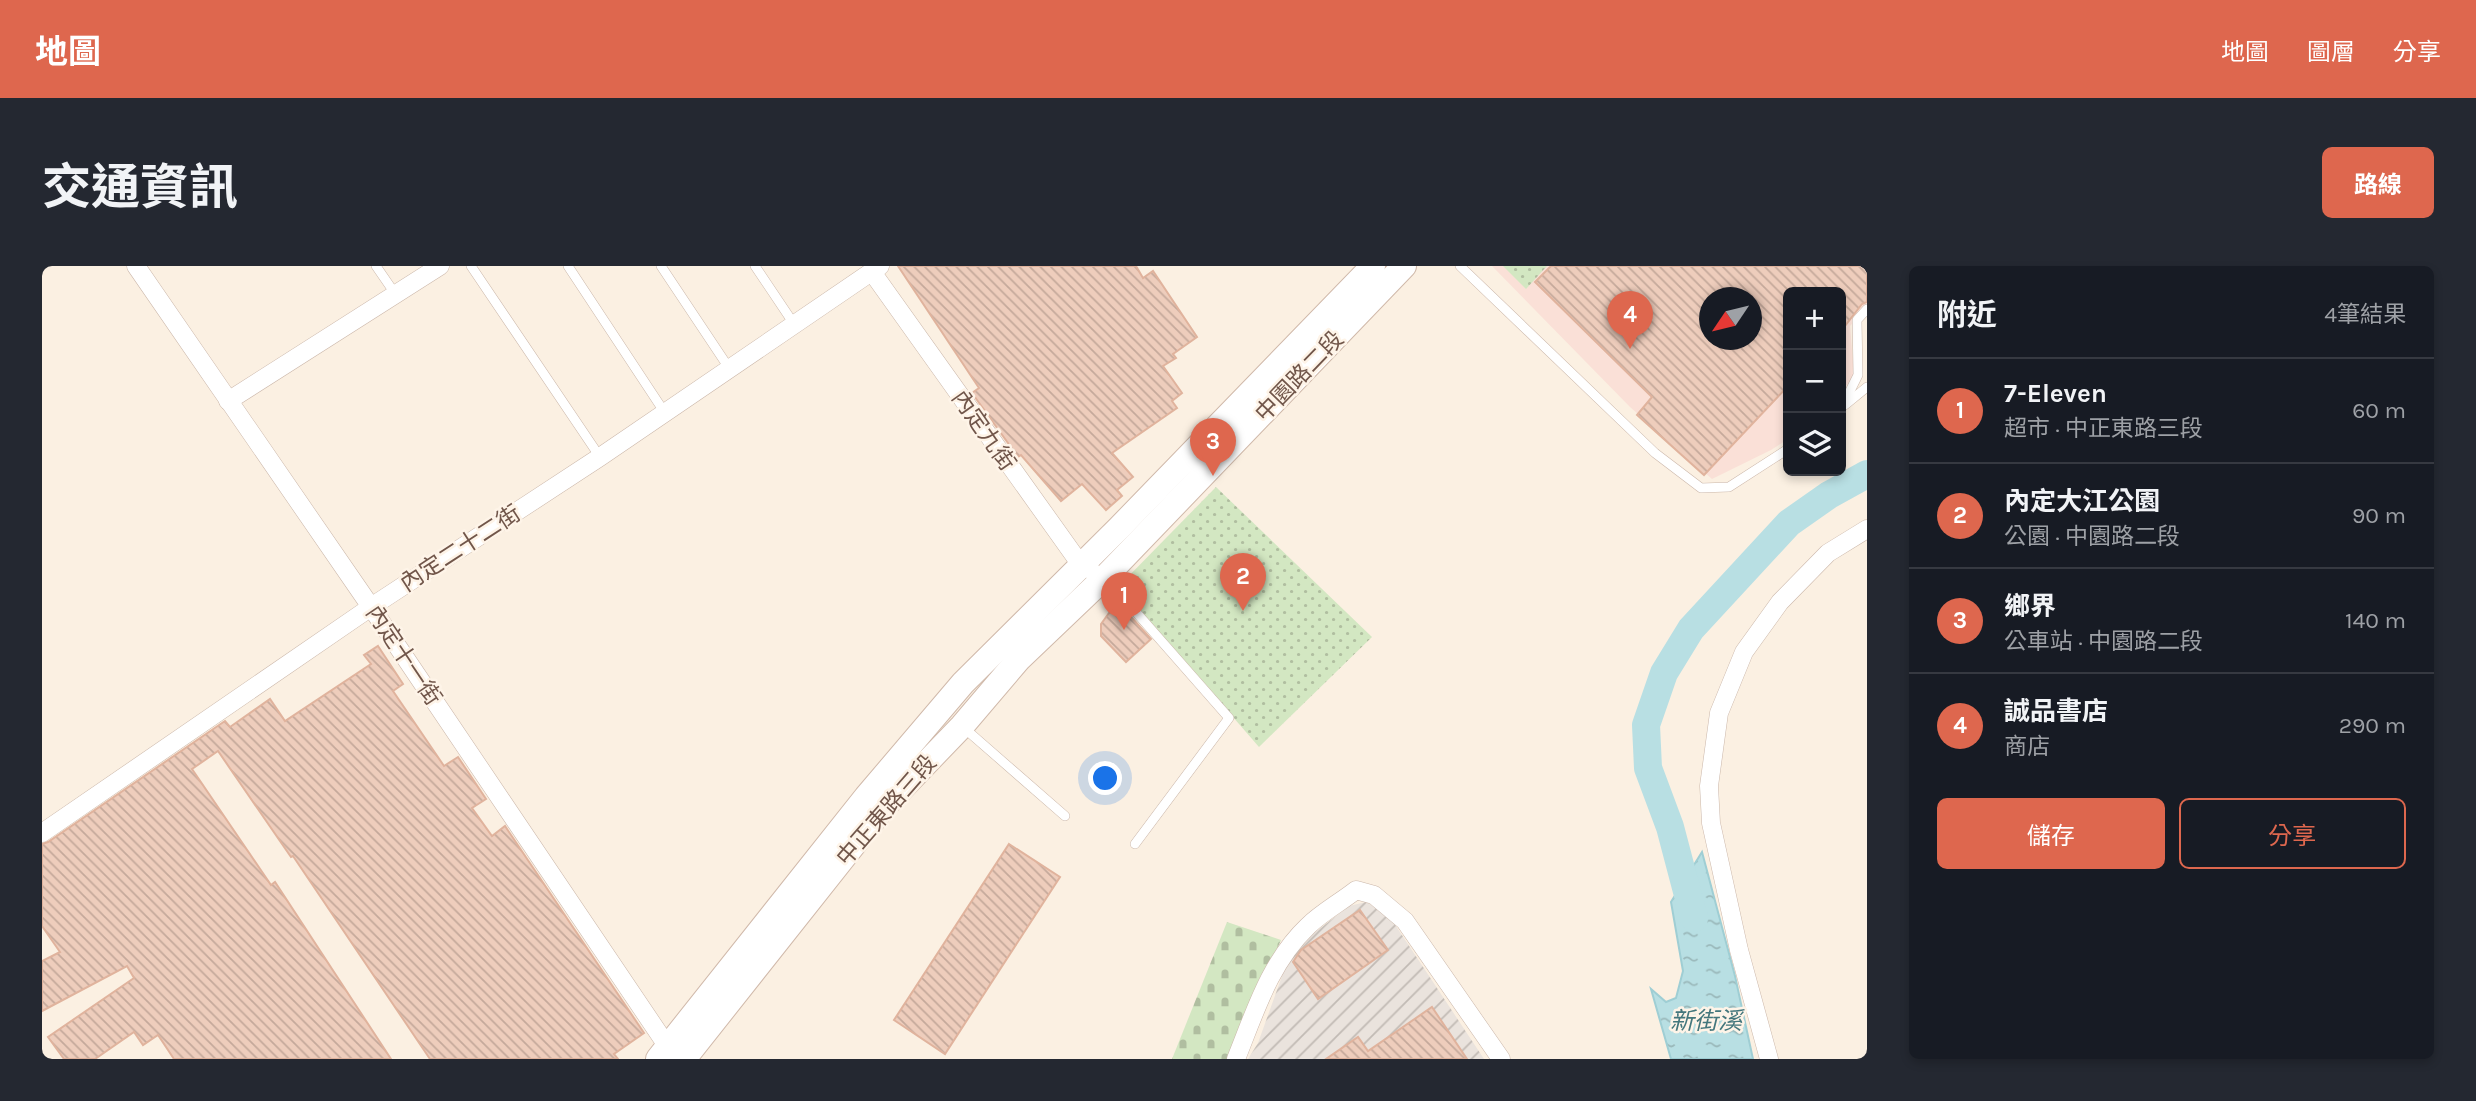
<!DOCTYPE html>
<html lang="zh-TW">
<meta charset="utf-8">
<style>
body{margin:0;font-family:Karla,"Noto Sans TC",sans-serif;background:#242831;color:#f1f3f6}
.controls{position:absolute;right:21px;top:21px;display:grid;overflow:hidden;border-radius:10px;box-shadow:0 4px 10px #0003}
.controls button{width:63px;height:63px;display:grid;place-items:center;padding:0;border:0;border-bottom:2px solid #363941;background:#171b24;color:#f1f3f6;font:35px sans-serif}
.compass{position:absolute;left:1657px;top:21px;width:63px;height:63px;border-radius:50%;background:#171b24;box-shadow:0 4px 10px #0003;rotate:235deg}
.you{position:absolute;left:1064px;top:513px;width:24px;height:24px;margin:-18px;border:5px solid #fff;border-radius:50%;background:#1a73e8;box-shadow:0 0 0 10px #1a73e833}
.badge{display:grid;place-items:center;width:46px;height:46px;border-radius:50%;background:#de674e;color:#fff;font-size:23px;font-weight:700}
.pin{position:absolute;translate:-50% -58px;filter:drop-shadow(0 2px 4px #0008)}
.pin::after{content:'';position:absolute;top:37px;width:24px;height:21px;background:inherit;clip-path:polygon(0 0,100% 0,50% 100%)}
.list{margin:0;padding:0;list-style:none}
h2{display:flex;justify-content:space-between;align-items:center;height:91px;margin:0;padding:0 28px;font-size:30px}
h2 small{font-size:23px;font-weight:400;color:#9ea1a6}
.list li{display:grid;grid-template-columns:46px 1fr auto;gap:21px;align-items:center;box-sizing:border-box;height:105px;padding:0 28px;border-top:2px solid #363941}
.list b{display:block;font-size:26px;white-space:nowrap}
.list p{margin:0;font-size:23px;white-space:nowrap;color:#9ea1a6}
.list em{font-size:23px;font-style:normal;color:#9ea1a6}
.actions{display:flex;gap:14px;padding:21px 28px}
.actions a{flex:1;padding:16px 0;border:2px solid #de674e;border-radius:10px;text-align:center;font-size:24px;color:#de674e}
.actions .main{background:#de674e;color:#fff}
.icon{flex:none;width:38px;height:38px;fill:none;stroke:currentColor;stroke-width:2;stroke-linecap:round;stroke-linejoin:round}
.map{position:relative;flex:none;width:1825px;height:793px;overflow:hidden;border-radius:10px}
header{display:flex;align-items:center;gap:42px;box-sizing:border-box;height:98px;padding:0 35px;background:#de674e;color:#fff}
header strong{font-size:33px}
nav{display:flex;gap:38px;margin-inline-start:auto;font-size:24px}
.intro{display:flex;align-items:center;justify-content:space-between;box-sizing:border-box;height:168px;padding:0 42px}
h1{margin:0;font-size:49px}
.button{padding:18px 32px;border-radius:10px;background:#de674e;color:#fff;font-size:24px;font-weight:700}
main{display:flex;gap:42px;padding:0 42px}
aside{flex:1;background:#171b24;border-radius:10px;box-shadow:0 4px 10px #0003}
.map>svg:first-child{display:block}
</style>
<header>
<strong>地圖</strong>
<nav><a>地圖</a><a>圖層</a><a>分享</a></nav>
</header>
<div class="intro"><h1>交通資訊</h1><a class="button">路線</a></div>
<main>
<div class="map">
<svg width="1825" height="793" viewBox="0 0 1825 793">
<defs>
<pattern id="industrial-furrows" width="10" height="10" patternUnits="userSpaceOnUse" patternTransform="scale(1.75)"><rect width="10" height="10" fill="#eae3dd"/><path d="M-1 1l2-2M0 10L10 0M9 11l2-2" fill="none" stroke="#c2bbb5"/></pattern>
<pattern id="cemetery-stones" width="16" height="16" patternUnits="userSpaceOnUse" patternTransform="scale(1.75)"><rect width="16" height="16" fill="#d3e7c2"/><path d="M2 7V4a2 2 0 0 1 4 0v3zM10 15v-3a2 2 0 0 1 4 0v3z" fill="#b0bea0"/></pattern>
<pattern id="park-dots" width="8" height="8" patternUnits="userSpaceOnUse" patternTransform="scale(1.75)"><rect width="8" height="8" fill="#d3e7c2"/><path d="M2 2h.1M6 6h.1" fill="none" stroke="#b0bea0" stroke-width="1.8" stroke-linecap="round"/></pattern>
<pattern id="water-ripples" width="26" height="14" patternUnits="userSpaceOnUse" patternTransform="scale(1.75)"><rect width="26" height="14" fill="#b8dfe3"/><path d="M2 4q2-2 4 0t4 0M15 11q2-2 4 0t4 0" fill="none" stroke="#9ab8ba"/></pattern>
<pattern id="building-back-hatch" width="6" height="6" patternUnits="userSpaceOnUse" patternTransform="scale(1.75)"><rect width="6" height="6" fill="#eecdbc"/><path d="M-1 5l2 2M0 0l6 6M5-1l2 2" fill="none" stroke="#c5a99b"/></pattern>
</defs>
<rect width="100%" height="100%" fill="#fbf0e2"/>
<path fill="#fae0d7" fill-rule="evenodd" d="M1450 0H1825V42L1808 60 1812 109 1799 127V26H1746V173L1729 184 1670 213 1588 141ZM1668 32H1710V74H1668Z"/>
<path fill="url(#industrial-furrows)" d="M1324 636 1346 648 1442 793H1206L1216 777 1244 699 1258 678 1307 640Z"/>
<path fill="url(#cemetery-stones)" d="M1185 656 1239 674 1185 793H1130Z"/>
<g fill="url(#park-dots)">
<path d="M1461 0H1505L1484 23Z"/>
<path d="M1174 221 1330 371 1217 481 1077 320Z"/>
</g>
<path fill="url(#water-ripples)" stroke="#9fced4" stroke-width="2" d="M1660 586 1693 710 1711 793H1629L1609 723 1624 736 1634 732 1641 705 1629 636Z"/>
<g fill="none" stroke-linecap="round" stroke-linejoin="round">
<path stroke="#b8dfe3" stroke-width="28" d="M1652 652 1628 561 1606 502 1604 459 1622 407 1649 363 1747 257 1787 229 1825 208"/>
</g>
<g fill="url(#building-back-hatch)" stroke="#e0b39d" stroke-width="2" fill-rule="evenodd">
<path d="M856 0H1094L1101 12 1111 5 1155 71 1131 88 1134 92 1121 100 1140 127 1130 135 1135 142 1070 187 1091 211 1075 224 1080 230 1064 244 1040 218 1019 235 979 189 976 191 930 127 937 122Z"/>
<path d="M1509 0H1825V36L1820 38 1799 65V26H1746V120L1662 209 1595 149 1610 131 1493 16ZM1668 32H1710V74H1668Z"/>
<path d="M1080 341 1109 373 1084 396 1059 370V358L1067 347Z"/>
<path d="M336 380 361 418 351 425 402 500 416 491 444 533 430 542 450 570 463 560 602 767 572 788 576 793H388L251 590 249 591 176 485 150 503 229 619 233 616 349 793H132L116 769 101 779 92 766 53 793H22L6 771 92 712 85 700 0 745V695L18 686 0 660V578L6 576 183 455 188 461 228 433 243 455 329 398 322 389Z"/>
<path d="M967 578 1018 611 903 788 852 754Z"/>
<path d="M1318 644 1346 684 1276 733 1251 696 1259 684Z"/>
<path d="M1390 741 1425 793H1284L1316 771 1326 785Z"/>
</g>
<g fill="none" stroke-linecap="round" stroke-linejoin="round">
<g stroke="#cbb7aa" stroke-width="10">
<g id="lane">
<path d="M334 0 354 29"/>
<path d="M429 0 558 191"/>
<path d="M526 0 623 147"/>
<path d="M619 0 687 102"/>
<path d="M713 0 752 58"/>
<path d="M1418 0 1613 187 1659 222 1687 221 1746 183"/>
<path d="M1803 139 1825 121"/>
<path d="M1799 143 1816 109 1815 54 1825 43"/>
<path d="M1064 312 1187 452 1093 578"/>
<path d="M921 461 1023 550"/>
</g>
</g>
<g stroke="#cbb7aa" stroke-width="19">
<g id="street">
<path d="M94 0 329 341 632 790"/>
<path d="M830 6 1039 299 1049 304"/>
<path d="M186 135 398 0"/>
<path d="M0 567 329 341 558 191 838 0"/>
<path d="M1194 793C1213 746 1228 696 1266 660 1280 646 1299 636 1314 624L1332 629 1363 655 1459 793"/>
<path d="M1727 793 1697 684 1669 557 1667 520 1677 447 1702 386 1738 336 1786 287 1825 263"/>
</g>
</g>
<g stroke="#d0b9aa" stroke-width="26">
<g id="secondary">
<path d="M616 793 824 531 921 417 1077 262 1331 0"/>
<path d="M642 793 840 543 920 460 977 393 1063 311 1362 0"/>
</g>
</g>
<use href="#lane" stroke="#fff" stroke-width="9"/>
<use href="#street" stroke="#fff" stroke-width="18"/>
<use href="#secondary" stroke="#fff" stroke-width="24"/>
</g>
<g text-anchor="middle" stroke-width="5" stroke-linejoin="round" paint-order="stroke">
<g font-size="23" fill="#71564a" stroke="#fef4e8">
<text transform="translate(1257 110) rotate(-46)" y="8">中園路二段</text>
<text transform="translate(942 164) rotate(55)" y="8">內定九街</text>
<text transform="translate(418 282) rotate(-33)" y="8">內定二十二街</text>
<text transform="translate(362 389) rotate(56)" y="8">內定十一街</text>
<text transform="translate(844 544) rotate(-49)" y="8">中正東路三段</text>
</g>
<g font-size="24" font-style="italic" fill="#43767c" stroke="#fef4e8">
<text x="1664" y="763">新街溪</text>
</g>
</g>
</svg>
<div class="controls">
<button>+</button>
<button>−</button>
<button><svg class="icon" aria-label="layers" viewBox="0 0 24 24"><path d="M12 4l9 5-9 5-9-5zM3 14l9 5 9-5"/></svg></button>
</div>
<svg class="compass" viewBox="-18 -18 36 36"><path d="M0-13l5 13h-10z" fill="#e53935"/><path d="M0 13l5-13h-10z" fill="#9ea1a6"/></svg>
<div class="you"></div>
<div class="pin badge" style="left:1082px;top:364px">1</div>
<div class="pin badge" style="left:1201px;top:345px">2</div>
<div class="pin badge" style="left:1171px;top:210px">3</div>
<div class="pin badge" style="left:1588px;top:83px">4</div>
</div>
<aside>
<h2>附近<small>4筆結果</small></h2>
<ul class="list">
<li><span class="badge">1</span><div><b>7-Eleven</b><p>超市 · 中正東路三段</p></div><em>60 m</em></li>
<li><span class="badge">2</span><div><b>內定大江公園</b><p>公園 · 中園路二段</p></div><em>90 m</em></li>
<li><span class="badge">3</span><div><b>鄉界</b><p>公車站 · 中園路二段</p></div><em>140 m</em></li>
<li><span class="badge">4</span><div><b>誠品書店</b><p>商店</p></div><em>290 m</em></li>
</ul>
<div class="actions"><a class="main">儲存</a><a>分享</a></div>
</aside>
</main>
